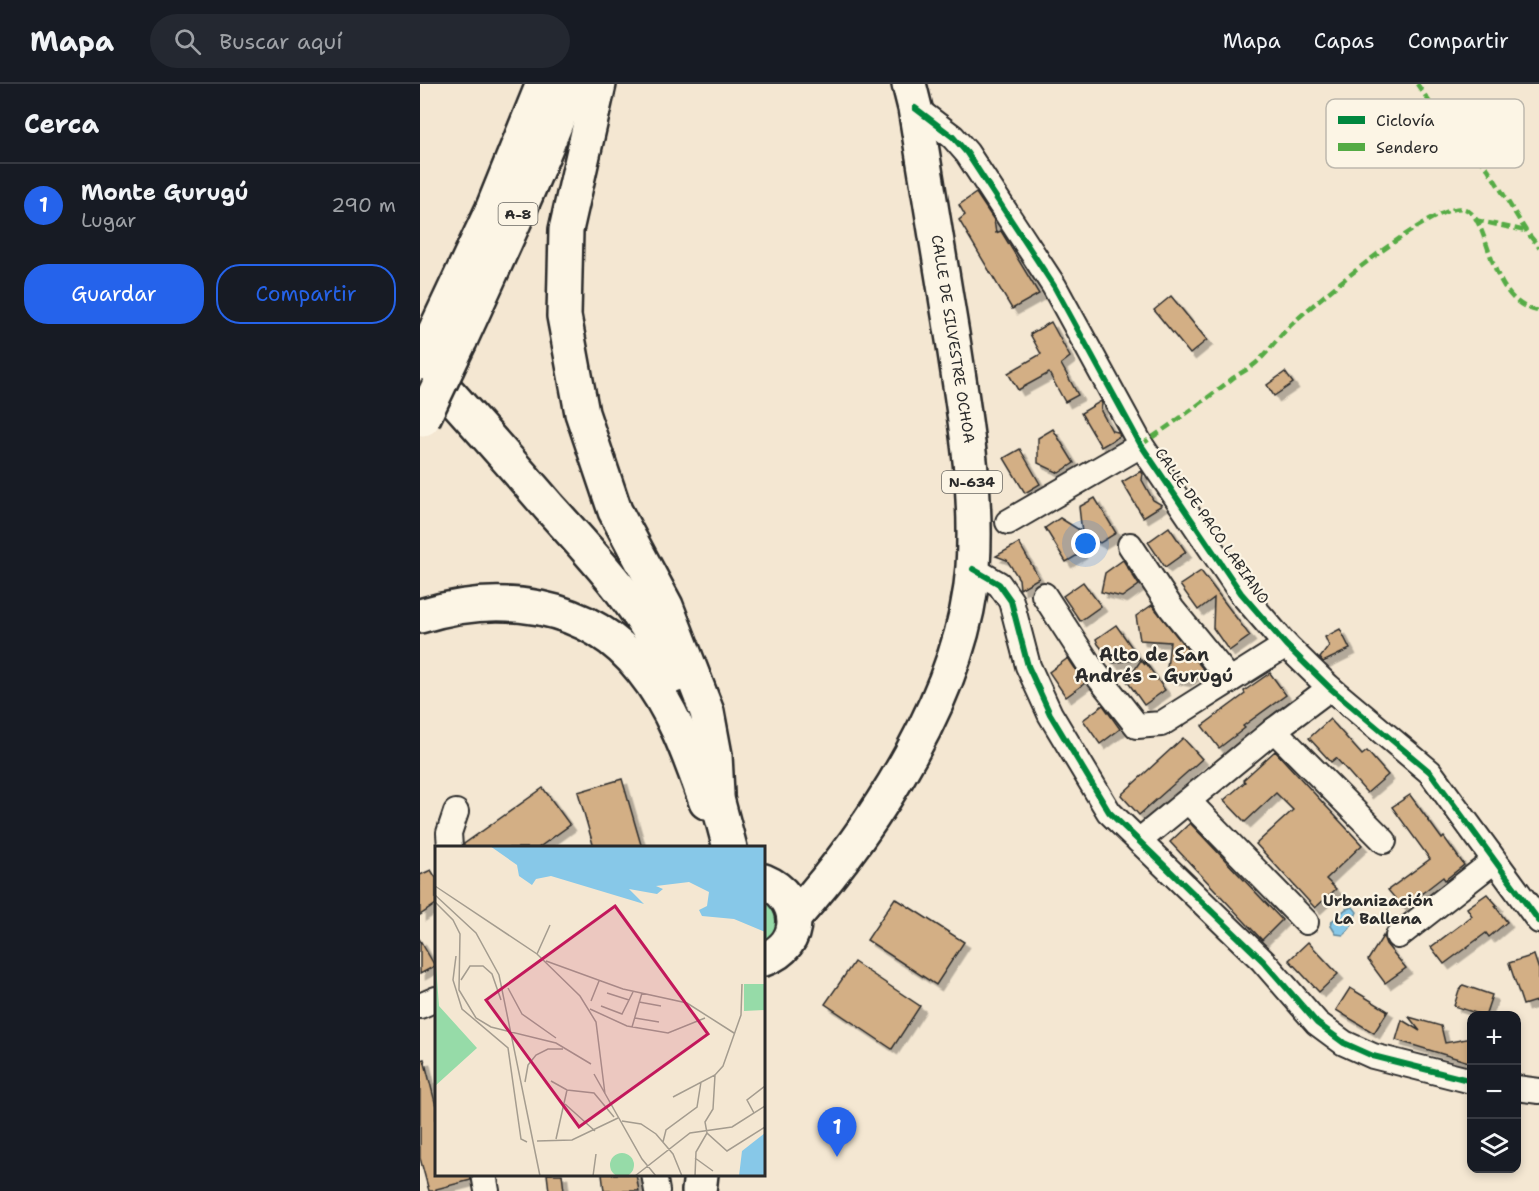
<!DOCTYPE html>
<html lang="es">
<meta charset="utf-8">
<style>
body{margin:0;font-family:"Shantell Sans",sans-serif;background:#242831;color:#f1f3f6}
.controls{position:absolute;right:18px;bottom:18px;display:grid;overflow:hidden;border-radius:12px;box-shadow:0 3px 9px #0003}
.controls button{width:54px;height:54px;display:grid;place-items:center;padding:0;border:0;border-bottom:2px solid #363941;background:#171b24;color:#f1f3f6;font:30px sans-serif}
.you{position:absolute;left:666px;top:460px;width:21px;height:21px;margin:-15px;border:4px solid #fff;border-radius:50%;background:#1a73e8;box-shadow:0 0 0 9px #1a73e833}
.badge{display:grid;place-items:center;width:39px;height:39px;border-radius:50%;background:#2563eb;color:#fff;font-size:20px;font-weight:700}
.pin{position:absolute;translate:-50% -50px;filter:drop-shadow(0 2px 3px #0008)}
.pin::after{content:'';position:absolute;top:32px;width:21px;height:18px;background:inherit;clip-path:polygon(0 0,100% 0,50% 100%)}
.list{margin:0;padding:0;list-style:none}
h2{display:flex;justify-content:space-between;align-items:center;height:78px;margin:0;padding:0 24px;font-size:26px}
h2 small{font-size:20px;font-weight:400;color:#9ea1a6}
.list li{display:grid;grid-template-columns:39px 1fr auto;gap:18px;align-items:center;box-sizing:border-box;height:84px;padding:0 24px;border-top:2px solid #363941}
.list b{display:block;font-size:22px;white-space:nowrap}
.list p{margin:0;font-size:20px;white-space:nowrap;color:#9ea1a6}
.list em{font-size:20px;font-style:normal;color:#9ea1a6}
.actions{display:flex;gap:12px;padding:18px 24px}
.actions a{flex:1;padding:14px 0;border:2px solid #2563eb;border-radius:24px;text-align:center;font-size:21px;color:#2563eb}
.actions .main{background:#2563eb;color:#fff}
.icon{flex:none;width:33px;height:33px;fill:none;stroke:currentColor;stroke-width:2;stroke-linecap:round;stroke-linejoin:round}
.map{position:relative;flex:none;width:1119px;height:1107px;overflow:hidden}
header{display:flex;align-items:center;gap:36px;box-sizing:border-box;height:84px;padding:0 30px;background:#171b24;border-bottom:2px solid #363941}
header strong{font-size:28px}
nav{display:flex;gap:33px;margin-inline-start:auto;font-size:21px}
.search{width:420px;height:54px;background:#242831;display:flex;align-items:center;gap:15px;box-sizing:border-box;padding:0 21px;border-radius:33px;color:#9ea1a6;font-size:22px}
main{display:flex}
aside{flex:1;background:#171b24}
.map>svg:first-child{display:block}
</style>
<header>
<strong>Mapa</strong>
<div class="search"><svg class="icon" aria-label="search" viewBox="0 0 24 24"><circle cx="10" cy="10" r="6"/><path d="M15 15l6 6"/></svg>Buscar aquí</div>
<nav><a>Mapa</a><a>Capas</a><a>Compartir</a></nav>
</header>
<main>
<aside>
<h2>Cerca<small></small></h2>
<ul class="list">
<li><span class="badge">1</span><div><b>Monte Gurugú</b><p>Lugar</p></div><em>290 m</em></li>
</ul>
<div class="actions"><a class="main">Guardar</a><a>Compartir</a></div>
</aside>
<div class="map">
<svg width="1119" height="1107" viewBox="0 0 1119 1107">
<defs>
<filter id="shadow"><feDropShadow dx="5.5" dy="5.5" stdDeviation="0" flood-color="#0004"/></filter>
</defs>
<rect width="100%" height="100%" fill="#f4e7d2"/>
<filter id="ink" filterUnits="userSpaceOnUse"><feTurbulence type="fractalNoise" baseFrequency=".0167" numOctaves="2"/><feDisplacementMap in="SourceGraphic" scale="12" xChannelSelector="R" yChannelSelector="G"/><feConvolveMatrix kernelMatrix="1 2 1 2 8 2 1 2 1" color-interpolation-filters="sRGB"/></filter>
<g filter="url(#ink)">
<path fill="#96dba8" stroke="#60836a" stroke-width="1.5" d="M344 810 350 812 362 840 344 862Z"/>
<path fill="#87c8e8" stroke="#62899c" stroke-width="1.5" d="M933 823 937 828 930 844 923 851 916 850 911 842 912 837 926 825Z"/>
<g fill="#d3af85" stroke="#2b2b2b" stroke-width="1.5" filter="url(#shadow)">
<path d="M556 109 574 136 576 149 581 147 619 210 592 225 539 136 545 131 539 121Z"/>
<path d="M751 212 787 256 770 270 734 226Z"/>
<path d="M631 238 650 273 641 280 658 311 645 318 629 289 598 306 588 289 621 270 610 250Z"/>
<path d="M865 288 873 299 854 312 847 301Z"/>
<path d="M681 317 682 320 681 327 692 347 698 348 700 352 681 363 661 329Z"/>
<path d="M633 345 654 379 639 389 618 379V354Z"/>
<path d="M600 365 620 400 605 409 584 374Z"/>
<path d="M721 387 723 390 722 396 733 416 742 421 723 433 702 398Z"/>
<path d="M675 414 696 449 680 459 662 449 659 423Z"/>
<path d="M640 434 661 447V469L646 478 625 444Z"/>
<path d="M749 443 766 468 745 483 728 458Z"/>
<path d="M599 459 619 494 600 505 599 495 587 476 576 472Z"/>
<path d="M703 476 719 501 702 513 681 508 685 489Z"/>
<path d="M781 487 830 552 809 567 793 544 794 514 778 526 760 501Z"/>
<path d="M663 498 681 522 660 537 643 512Z"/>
<path d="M732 521 783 585 765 597 746 593 750 558 720 556 716 532Z"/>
<path d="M696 541 720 575 693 579 678 560 676 555Z"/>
<path d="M920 545 930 565 903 578 900 574 909 562 905 553Z"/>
<path d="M648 574 665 599 646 613 629 588Z"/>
<path d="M721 576 725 581 724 576 745 606 724 621 707 597Z"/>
<path d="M850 589 866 611 823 642 825 644 799 664 782 642 825 610 824 607Z"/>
<path d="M683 621 700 645 680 660 663 636Z"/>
<path d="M910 635 942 671 947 667 968 691 947 709 916 674 911 678 889 654Z"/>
<path d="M763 654 782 675 719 731 701 711Z"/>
<path d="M855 667 942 761 906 795 916 805 895 824 836 760 873 726 856 709 825 738 804 716 825 698 823 696Z"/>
<path d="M202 695 222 764H174L158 708Z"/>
<path d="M123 704 150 741 118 764H44V760Z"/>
<path d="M990 711 1022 755 1024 753 1044 781 1025 796 1023 793 983 824 968 806 1010 775 972 723Z"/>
<path d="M770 739 862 836 842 856 750 758Z"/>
<path d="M11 786 16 794V820L0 831V791Z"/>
<path d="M1067 810 1077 821 1075 822 1087 838 1069 853 1066 849 1024 880 1011 863 1052 832 1047 824Z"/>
<path d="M475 814 544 858 516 901 447 856Z"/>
<path d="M963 852 966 860 986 884 965 899 948 876Z"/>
<path d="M0 856 15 882 0 890Z"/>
<path d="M888 858 918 890 899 908 869 876Z"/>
<path d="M1114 871 1119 886V916L1103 921 1089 879Z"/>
<path d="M434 878 500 922 472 965 405 920Z"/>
<path d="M1043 901 1072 911 1065 932 1034 922 1039 906Z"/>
<path d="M930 904 968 927 954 949 916 926Z"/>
<path d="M989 933 1021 942 1025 959 1052 954V979L976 956 982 936 1000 947Z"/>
<path d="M4 975 16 1022V1090H50L51 1096 16 1105V1107H9L0 1074V976Z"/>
<path d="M127 1090H142L144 1107H129Z"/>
<path d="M182 1090H216L219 1107H184Z"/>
</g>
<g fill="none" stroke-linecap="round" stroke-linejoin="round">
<g stroke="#2b2b2b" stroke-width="28">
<g id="minor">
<path d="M495 24 533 53 547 69 634 202 721 361 821 509 866 561 910 604 1010 688 1119 837"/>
<path d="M588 438 721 361"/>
<path d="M710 461 752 525 810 596"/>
<path d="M553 485 579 500 591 517 608 582 630 630 689 728 843 877 897 939 924 959 953 972 1052 997"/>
<path d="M624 511 670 582 717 642 741 640 866 561"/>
<path d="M854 646 964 757"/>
<path d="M769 718 886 838"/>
<path d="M719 757 854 646 910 604"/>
<path d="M30 764 29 749 36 728"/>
<path d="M978 852 1074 777"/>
<path d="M0 922 16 915"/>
<path d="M1096 1004 1119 1007"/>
<path d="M64 1090 67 1107"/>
<path d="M234 1090 237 1107"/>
</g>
</g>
<g stroke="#2b2b2b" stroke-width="38">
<g id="highway">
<path d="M179 0 146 146 144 232 162 329 195 427 246 522 287 628 295 671 297 710"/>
<path d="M17 243 72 126 123 0"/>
<path d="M40 257C79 172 118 88 151 0"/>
<path d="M1 278C44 326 87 374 129 423 176 475 225 527 254 592"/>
<path d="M0 532C79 508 168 517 222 586 253 624 270 673 286 718"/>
<path d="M290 688 310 764"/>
<path d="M344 797C383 813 385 861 344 875"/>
<path d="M374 834C455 743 544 607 553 483 558 409 545 335 534 262 521 182 508 103 495 24L489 0"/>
<path d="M279 1107 281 1090"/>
</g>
</g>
<use href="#minor" stroke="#fcf5e5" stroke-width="24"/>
<use href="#highway" stroke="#fcf5e5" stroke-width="33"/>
<g stroke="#2b2b2b" stroke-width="38" stroke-linecap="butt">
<g id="highway-bridge">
<path d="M0 279 17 243"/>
<path d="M3 335 40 257"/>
</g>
</g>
<use href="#highway-bridge" stroke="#fcf5e5" stroke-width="33"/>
<g stroke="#54ab44" stroke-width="4.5" stroke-dasharray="9 4.5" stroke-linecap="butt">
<path d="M997 0 1025 40 1068 85 1106 147 1119 163"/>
<path d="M1055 136 1106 147"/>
<path d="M721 361C752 340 783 318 813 294 820 289 829 285 836 279 850 267 860 251 873 239 896 217 1018 115 1045 125 1072 135 1066 219 1119 227"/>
</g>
<g stroke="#fcf5e5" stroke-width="10">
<g id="cycleway">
<path d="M495 24 533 53 547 69 634 202 721 361 821 509 866 561 910 604 1010 688 1119 837"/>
<path d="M553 485 579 500 591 517 608 582 630 630 689 728 843 877 897 939 924 959 953 972 1052 997"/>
</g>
</g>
<use href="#cycleway" stroke="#00873e" stroke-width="6"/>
</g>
</g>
<g text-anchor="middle" stroke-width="4.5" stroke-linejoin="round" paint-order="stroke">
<g fill="#fcf5e5" stroke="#6a6863" stroke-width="1.5">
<rect x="78.5" y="119" width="39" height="22" rx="4.5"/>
<rect x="522" y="387" width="60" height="22" rx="4.5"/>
</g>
<g font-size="14" font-weight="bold" fill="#2b2b2b">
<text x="98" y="135">A-8</text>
<text x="552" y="403">N-634</text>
</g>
<g font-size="15" fill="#2b2b2b" stroke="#fcf5e5">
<text transform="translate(533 255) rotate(81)" y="5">CALLE DE SILVESTRE OCHOA</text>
<text transform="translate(792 442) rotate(55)" y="5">CALLE DE PACO LABIANO</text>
</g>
<g font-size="16" font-weight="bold" fill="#2b2b2b" stroke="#fcf5e5">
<text x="958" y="822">Urbanización<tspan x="958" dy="18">La Ballena</tspan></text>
</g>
<g font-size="18" font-weight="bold" fill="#2b2b2b" stroke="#fcf5e5">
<text x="734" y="577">Alto de San<tspan x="734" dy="21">Andrés - Gurugú</tspan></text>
</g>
</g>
<g transform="translate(15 762)">
<rect width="330" height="330" fill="#f4e7d2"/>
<path d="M0 106 4 160 42 202 0 240ZM309 138H330V164L309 165ZM175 319a12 12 0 1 1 24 0a12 12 0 1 1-24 0Z" fill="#96dba8"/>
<path d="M55 0H330V86L299 73 267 70 264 64 272 60 274 46 254 36 221 40 228 43 222 48 194 43 209 58 116 30 101 33 97 39 84 30 82 19ZM330 287V330H304L307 305Z" fill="#87c8e8"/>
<path fill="none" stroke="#a49c8f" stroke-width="1.5" d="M0 40 102 108 145 150 161 176 170 248M0 49 41 87 64 129 105 330M0 56 18 74 25 88 24 144 41 172 56 181 121 197 156 218M102 108 115 79M21 110 18 134 27 163 73 202 86 293 92 296M111 115 188 143 252 157 299 187M26 134 35 120H48L57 128 66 154M73 142 87 168 121 192M172 147 194 154M156 155 164 135M204 156 226 160M166 160 187 168 198 146M155 163 192 180 233 187 270 172M200 172 224 176M197 181 207 147M159 228 207 313 221 330M280 229 278 263 270 276 272 287 292 305 330 281M116 235 132 244 159 247 179 271M90 236 93 219 101 209 113 203H128M238 251 280 229 288 220 306 169 307 138M130 258 160 285M319 267 312 254 330 240M187 275 206 278 221 288 238 308 247 330M121 293 132 244M102 295 137 294 183 272M228 296 231 284 262 261 266 236M260 312 278 325M158 330 161 308M200 330 255 287 297 281 330 260M260 330 261 306 272 287"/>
<path fill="#c2185b" fill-opacity="0.15" stroke="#c2185b" stroke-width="3" d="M180 60 273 188 144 281 51 154Z"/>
<rect width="330" height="330" fill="none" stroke="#2b2b2b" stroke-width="3"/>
</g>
<rect x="906" y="15" width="198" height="69" rx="9" fill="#fcf5e5" stroke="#bdb8ad" stroke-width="1.5"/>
<rect x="918" y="32" width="27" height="8" fill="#00873e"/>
<rect x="918" y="59" width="27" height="8" fill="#54ab44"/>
<g font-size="16" fill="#2b2b2b">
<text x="956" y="42">Ciclovía</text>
<text x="956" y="69">Sendero</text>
</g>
</svg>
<div class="controls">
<button>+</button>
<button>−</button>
<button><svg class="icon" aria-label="layers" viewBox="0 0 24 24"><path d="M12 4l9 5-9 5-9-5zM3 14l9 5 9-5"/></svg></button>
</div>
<div class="you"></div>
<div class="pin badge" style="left:417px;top:1073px">1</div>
</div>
</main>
